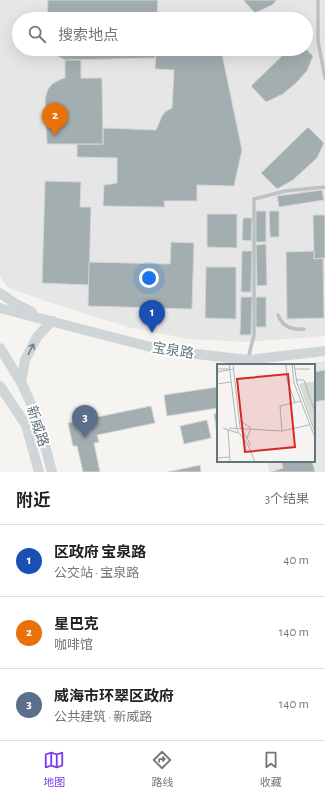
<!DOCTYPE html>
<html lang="zh">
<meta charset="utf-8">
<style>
body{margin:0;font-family:"Alegreya Sans","Noto Sans SC",sans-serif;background:#f2f2f2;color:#222}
.you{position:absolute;left:149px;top:278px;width:14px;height:14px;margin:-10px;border:3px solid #fff;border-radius:50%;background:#1a73e8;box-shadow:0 0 0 6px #1a73e833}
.badge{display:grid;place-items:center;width:26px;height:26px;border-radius:50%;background:#7c3aed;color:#fff;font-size:13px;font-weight:700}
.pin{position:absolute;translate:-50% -33px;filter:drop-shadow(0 1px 2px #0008)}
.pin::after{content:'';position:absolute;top:21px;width:14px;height:12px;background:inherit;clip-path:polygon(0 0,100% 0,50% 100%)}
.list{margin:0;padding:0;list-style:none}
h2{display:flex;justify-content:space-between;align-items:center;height:52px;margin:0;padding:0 16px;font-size:17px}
h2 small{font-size:13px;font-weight:400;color:#767676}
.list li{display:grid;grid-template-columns:26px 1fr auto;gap:12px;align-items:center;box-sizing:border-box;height:72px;padding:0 16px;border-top:1px solid #e0e0e0}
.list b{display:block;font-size:15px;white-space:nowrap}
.list p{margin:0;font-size:13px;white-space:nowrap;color:#767676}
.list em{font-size:13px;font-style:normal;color:#767676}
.icon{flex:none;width:22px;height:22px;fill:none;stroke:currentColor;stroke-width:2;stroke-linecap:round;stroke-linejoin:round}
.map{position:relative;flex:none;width:325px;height:472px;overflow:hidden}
.search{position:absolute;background:#fff;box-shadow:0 4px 16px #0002;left:12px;right:12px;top:12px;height:44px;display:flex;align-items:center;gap:10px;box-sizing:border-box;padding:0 14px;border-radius:22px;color:#767676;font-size:15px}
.sheet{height:268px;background:#fff}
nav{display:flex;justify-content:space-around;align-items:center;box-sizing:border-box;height:56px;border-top:1px solid #e0e0e0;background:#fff;font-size:11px;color:#767676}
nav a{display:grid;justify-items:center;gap:2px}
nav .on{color:#7c3aed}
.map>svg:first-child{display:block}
</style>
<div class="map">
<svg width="325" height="472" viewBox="0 0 325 472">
<rect width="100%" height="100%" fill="#f5f4f1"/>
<g fill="#e5e6e5" fill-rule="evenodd">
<path d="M0 0H325V336L249 342 189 339 128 327 45 301 7 287 0 276ZM19 19H306V49H19Z"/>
<path d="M325 361V472H269L267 461H314V365H296Z"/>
</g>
<g fill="#a3aeb1" stroke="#d6d6d4">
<path d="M48 0H158L157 19H47Z"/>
<path d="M243 0H277L272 5 255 13Z"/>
<path d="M50 49H156L155 58 65 60 55 55Z"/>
<path d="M156 49H221L242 150 234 186 197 185V201H164L165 207 103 206 104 185 117 183V158L77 157V144H103V128L156 130 162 116 166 111 172 108 174 70 155 69Z"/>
<path d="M289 49H306L313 56 307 71 296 83 283 94 266 102 251 86Z"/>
<path d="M65 60H81V78H102L103 144H47L45 98 48 89 52 84 61 79 65 78Z"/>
<path d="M308 127 324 143 317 158 293 180 277 189 261 173Z"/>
<path d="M45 181 81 182 80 207H91L89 285 42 283Z"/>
<path d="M322 190 324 200 279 207 277 196Z"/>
<rect x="256" y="211" width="10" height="31"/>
<path d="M269 211H279V237H270Z"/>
<path d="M207 214H237V248L207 247Z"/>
<path d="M313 215H325V258L314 259Z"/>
<path d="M243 218H252L251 241 242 240Z"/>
<path d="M171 242 194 243 192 309 88 306 89 262 170 264Z"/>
<path d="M266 244 267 285 257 286 256 245Z"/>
<path d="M242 251H252L251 292H241Z"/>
<path d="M314 251V259L323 258 324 318 287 319 286 252Z"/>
<path d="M206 267H236V319L205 318Z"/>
<path d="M241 297H252L251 335H240Z"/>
<rect x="256" y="297" width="10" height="30"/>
<path d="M325 370V400L314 402V372Z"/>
<path d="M218 387V408L167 416 164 395Z"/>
<path d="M151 406 155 423 97 435 99 442 94 443 100 472H83L77 446H73L68 423Z"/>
<path d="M218 413V440L214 414Z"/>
<path d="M207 420 211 438 184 444 180 426Z"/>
<path d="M281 461H312L315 472H271L283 468Z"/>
<path d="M200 465 201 472H168Z"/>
</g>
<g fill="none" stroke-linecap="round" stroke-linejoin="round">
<g stroke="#bbc2c3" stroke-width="3.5">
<path d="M318 0V41L325 78"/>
<path d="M278 315C283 327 291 330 304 329"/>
<path d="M248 359 254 335V199L285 191 325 187"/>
</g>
<g stroke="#d0d6d8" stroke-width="10">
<path d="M0 293 16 304 32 312"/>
<path d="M0 308 162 350 248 360 325 351"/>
<path d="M0 348 21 382 38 419 52 472"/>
<path d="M21 382 25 360 37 337 52 321"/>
<path d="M0 386 26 425 39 472"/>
</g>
</g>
<defs><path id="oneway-shaft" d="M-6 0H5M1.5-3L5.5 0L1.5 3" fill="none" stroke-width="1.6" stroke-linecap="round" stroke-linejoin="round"/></defs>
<use stroke="#728489" href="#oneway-shaft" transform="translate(31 349) rotate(-62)"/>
<g text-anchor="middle" stroke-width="4" stroke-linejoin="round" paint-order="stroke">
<g font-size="14" fill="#61767b" stroke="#fff">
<text transform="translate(173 350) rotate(9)" y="5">宝泉路</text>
<text transform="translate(38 426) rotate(72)" y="5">新威路</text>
</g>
</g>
<g transform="translate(217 364)">
<rect width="98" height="98" fill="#f5f4f1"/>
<path d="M89 18H98V65L82 20Z" fill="#d6dad1"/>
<path fill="none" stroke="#adb7b7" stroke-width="1" d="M12 0 20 66 31 81 38 98M16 0 23 63 34 81M69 0 70 16 78 38M75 0 77 19 98 74M77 0 80 19 98 68M0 5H13M78 5H93M0 8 17 5M79 16H87L98 48M0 20 14 18M23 57 34 64 30 74M6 64 21 69M12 64 65 67 92 61M11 65 13 98M65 67 63 42 84 37M0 94 12 93"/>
<path fill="#d62828" fill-opacity="0.15" stroke="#d62828" stroke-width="2" d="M71 10 78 83 28 88 20 15Z"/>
<rect width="98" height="98" fill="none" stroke="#61767b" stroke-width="2"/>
</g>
</svg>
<div class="you"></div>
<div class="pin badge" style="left:152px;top:333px;background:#1a4fb4">1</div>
<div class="pin badge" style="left:55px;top:136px;background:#e8710a">2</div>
<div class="pin badge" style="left:85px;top:438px;background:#5c6f8a">3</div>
<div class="search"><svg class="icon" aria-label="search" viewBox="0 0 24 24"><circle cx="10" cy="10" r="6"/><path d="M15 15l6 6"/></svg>搜索地点</div>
</div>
<section class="sheet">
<h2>附近<small>3个结果</small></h2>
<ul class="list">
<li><span class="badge" style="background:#1a4fb4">1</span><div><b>区政府 宝泉路</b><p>公交站 · 宝泉路</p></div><em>40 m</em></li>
<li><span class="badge" style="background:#e8710a">2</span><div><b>星巴克</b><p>咖啡馆</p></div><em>140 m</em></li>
<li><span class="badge" style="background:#5c6f8a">3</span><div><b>威海市环翠区政府</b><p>公共建筑 · 新威路</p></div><em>140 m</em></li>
</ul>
</section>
<nav>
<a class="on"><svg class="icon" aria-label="map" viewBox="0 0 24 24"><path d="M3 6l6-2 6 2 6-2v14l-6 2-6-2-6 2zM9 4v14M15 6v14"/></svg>地图</a>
<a><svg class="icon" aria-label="directions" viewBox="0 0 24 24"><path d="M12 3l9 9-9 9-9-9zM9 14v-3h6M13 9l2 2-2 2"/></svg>路线</a>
<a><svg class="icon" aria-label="saved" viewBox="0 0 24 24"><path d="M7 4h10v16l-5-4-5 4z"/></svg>收藏</a>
</nav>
